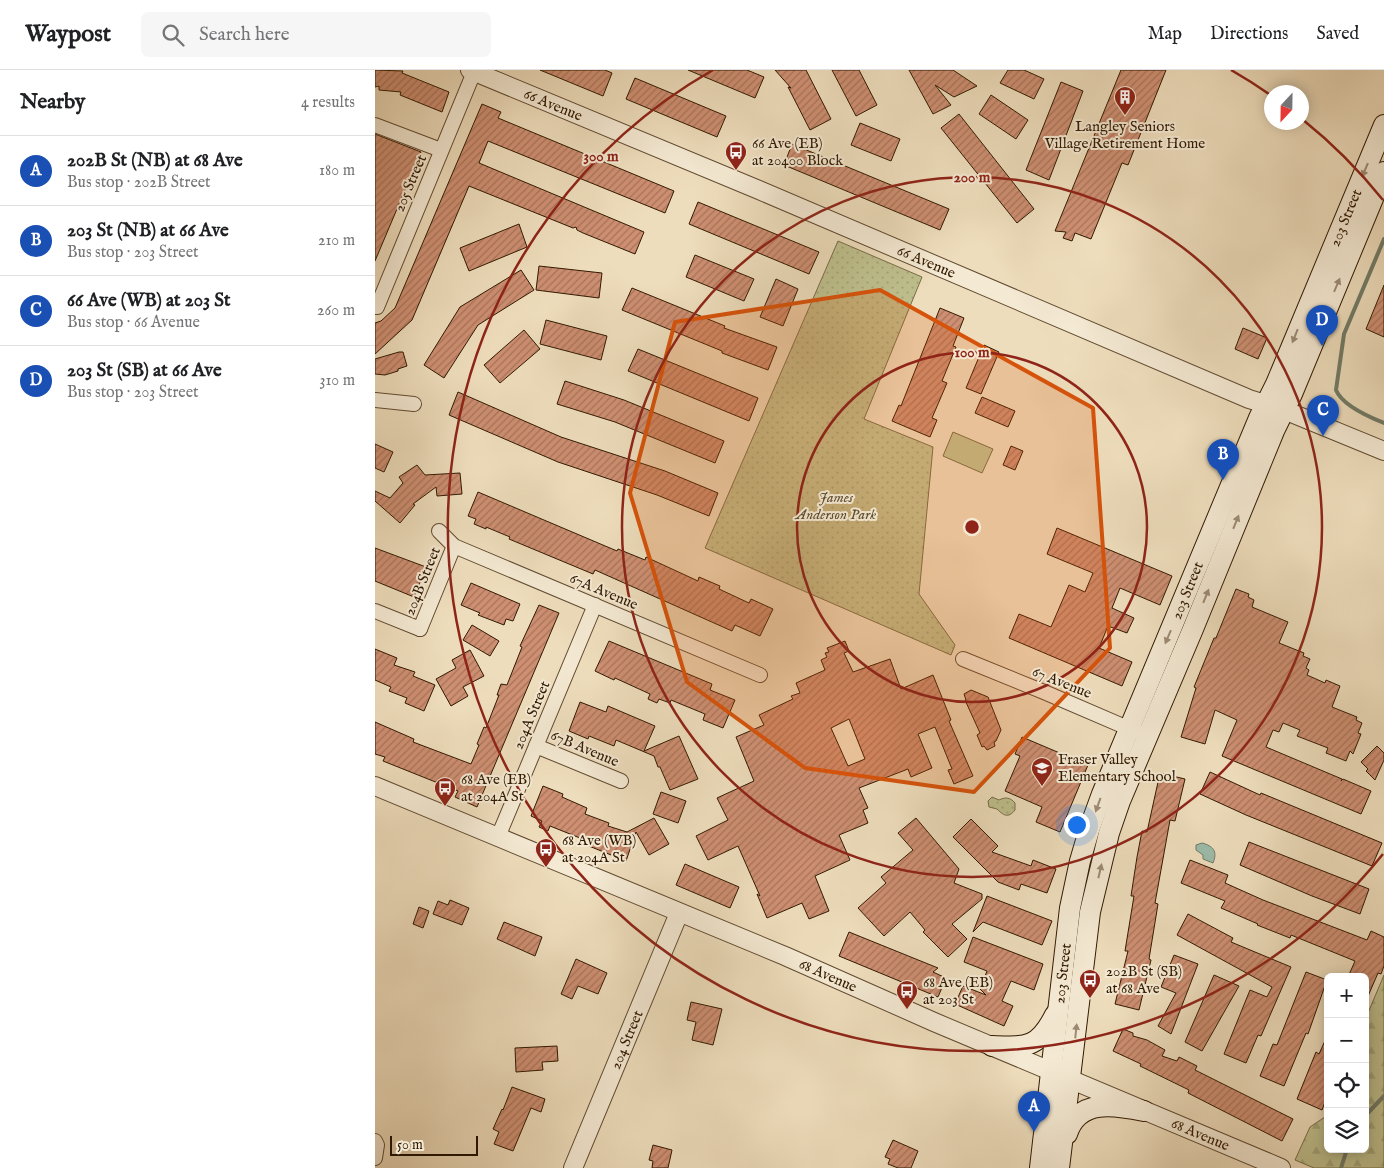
<!DOCTYPE html>
<meta charset="utf-8">
<style>
body{margin:0;font-family:"IM FELL English",serif;background:#f6f6f6;color:#202124}
.controls{position:absolute;right:15px;bottom:15px;display:grid;overflow:hidden;border-radius:8px;box-shadow:0 2px 12px #0003}
.controls button{width:45px;height:45px;display:grid;place-items:center;padding:0;border:0;border-bottom:1px solid #e0e0e0;background:#fff;color:#202124;font:25px sans-serif}
.compass{position:absolute;left:889px;top:15px;width:45px;height:45px;border-radius:50%;background:#fff;box-shadow:0 2px 12px #0003;rotate:202deg}
.scale{position:absolute;left:15px;bottom:12px;width:88px;box-sizing:border-box;padding-left:5px;border:2px solid #311901;border-top:0;font-size:14px;line-height:18px;white-space:nowrap;color:#311901;-webkit-text-stroke:4px #f4e9d3;paint-order:stroke}
.you{position:absolute;left:701px;top:754px;width:18px;height:18px;margin:-12px;border:4px solid #fff;border-radius:50%;background:#1a73e8;box-shadow:0 0 0 8px #1a73e833}
.badge{display:grid;place-items:center;width:32px;height:32px;border-radius:50%;background:#2563eb;color:#fff;font-size:16px;font-weight:700}
.pin{position:absolute;translate:-50% -41px;filter:drop-shadow(0 1px 2px #0008)}
.pin::after{content:'';position:absolute;top:26px;width:18px;height:15px;background:inherit;clip-path:polygon(0 0,100% 0,50% 100%)}
.list{margin:0;padding:0;list-style:none}
h2{display:flex;justify-content:space-between;align-items:center;height:65px;margin:0;padding:0 20px;font-size:21px}
h2 small{font-size:16px;font-weight:400;color:#757577}
.list li{display:grid;grid-template-columns:32px 1fr auto;gap:15px;align-items:center;box-sizing:border-box;height:70px;padding:0 20px;border-top:1px solid #e0e0e0}
.list b{display:block;font-size:19px;white-space:nowrap}
.list p{margin:0;font-size:16px;white-space:nowrap;color:#757577}
.list em{font-size:16px;font-style:normal;color:#757577}
.icon{flex:none;width:28px;height:28px;fill:none;stroke:currentColor;stroke-width:2;stroke-linecap:round;stroke-linejoin:round}
.map{position:relative;flex:none;width:1009px;height:1098px;overflow:hidden}
header{display:flex;align-items:center;gap:30px;box-sizing:border-box;height:70px;padding:0 25px;background:#fff;border-bottom:1px solid #e0e0e0}
header strong{font-size:24px}
nav{display:flex;gap:28px;margin-inline-start:auto;font-size:18px}
.search{width:350px;height:45px;background:#f6f6f6;display:flex;align-items:center;gap:12px;box-sizing:border-box;padding:0 18px;border-radius:8px;color:#757577;font-size:19px}
main{display:flex}
aside{flex:1;background:#fff}
.map>svg:first-child{display:block}
</style>
<header>
<strong>Waypost</strong>
<div class="search"><svg class="icon" aria-label="search" viewBox="0 0 24 24"><circle cx="10" cy="10" r="6"/><path d="M15 15l6 6"/></svg>Search here</div>
<nav><a>Map</a><a>Directions</a><a>Saved</a></nav>
</header>
<main>
<aside>
<h2>Nearby<small>4 results</small></h2>
<ul class="list">
<li><span class="badge" style="background:#1a4fb4">A</span><div><b>202B St (NB) at 68 Ave</b><p>Bus stop · 202B Street</p></div><em>180 m</em></li>
<li><span class="badge" style="background:#1a4fb4">B</span><div><b>203 St (NB) at 66 Ave</b><p>Bus stop · 203 Street</p></div><em>210 m</em></li>
<li><span class="badge" style="background:#1a4fb4">C</span><div><b>66 Ave (WB) at 203 St</b><p>Bus stop · 66 Avenue</p></div><em>260 m</em></li>
<li><span class="badge" style="background:#1a4fb4">D</span><div><b>203 St (SB) at 66 Ave</b><p>Bus stop · 203 Street</p></div><em>310 m</em></li>
</ul>
</aside>
<div class="map">
<svg width="1009" height="1098" viewBox="0 0 1009 1098">
<defs>
<pattern id="forest-firs" width="22" height="20" patternUnits="userSpaceOnUse" patternTransform="scale(1.25)"><rect width="22" height="20" fill="#bebf8d"/><path d="M5 1l3.5 6h-7zM16 11l3.5 6h-7z" fill="#a4a478"/></pattern>
<pattern id="park-dots" width="8" height="8" patternUnits="userSpaceOnUse" patternTransform="scale(1.25)"><rect width="8" height="8" fill="#bebf8d"/><path d="M2 2h.1M6 6h.1" fill="none" stroke="#a4a478" stroke-width="1.8" stroke-linecap="round"/></pattern>
<pattern id="building-hatch" width="6" height="6" patternUnits="userSpaceOnUse" patternTransform="scale(1.25)"><rect width="6" height="6" fill="#ce8f72"/><path d="M-1 1l2-2M0 6l6-6M5 7l2-2" fill="none" stroke="#a8745b"/></pattern>
</defs>
<rect width="100%" height="100%" fill="#eeddbc"/>
<filter id="stains"><feTurbulence type="fractalNoise" baseFrequency=".004" numOctaves="4"/><feColorMatrix values="0 0 0 0 .2 0 0 0 0 .09 0 0 0 0 .02 0 0 0 .5 -.17"/></filter>
<radialGradient id="worn" r=".72"><stop offset=".6" stop-color="#630" stop-opacity="0"/><stop offset="1" stop-color="#630" stop-opacity=".3"/></radialGradient>
<path fill="url(#forest-firs)" stroke="#786c47" d="M1009 905V1098H939L920 1090 935 1057 950 1047 953 1041V1079H990V950Z"/>
<g fill="url(#park-dots)" stroke="#786c47">
<path d="M463 171 547 207 489 349 558 377 544 524 580 575 576 585 330 478Z"/>
<path d="M617 727 624 730C630 727 635 727 640 733V740C633 749 628 745 622 739L614 737 613 731Z"/>
</g>
<path fill="#bebf8d" stroke="#786c47" d="M578 362 618 379 607 403 568 386Z"/>
<path fill="#9bbdab" stroke="#717b67" d="M827 773C838 776 843 781 838 793L828 789V785L821 780V775Z"/>
<g fill="none" stroke-linecap="round" stroke-linejoin="round">
<g stroke="#717b67" stroke-width="4">
<path d="M1009 169 969 264 961 320C967 335 994 347 1009 353"/>
<path d="M990 1046 1009 1026"/>
<path d="M966 1098 972 1079"/>
</g>
</g>
<g fill="url(#building-hatch)" stroke="#311901" fill-rule="evenodd">
<path d="M0 0 28 1 27 3 74 22 67 42 25 25 26 22 4 20V16L0 17Z"/>
<path d="M165 0H230L237 3 228 26Z"/>
<path d="M313 0H372L389 7 380 28Z"/>
<path d="M400 0H431L456 49 435 60 413 17 416 18Z"/>
<path d="M457 0H484L502 35 481 46Z"/>
<path d="M534 0H578L602 16 579 27 560 15 576 35 558 44Z"/>
<path d="M633 0H649L669 9 659 29 625 13Z"/>
<path d="M746 0H791L753 95 747 93 716 169 700 163 697 171 688 168 691 162 680 161Z"/>
<path d="M260 8 351 46 342 67 251 29Z"/>
<path d="M686 12 708 21 674 110 651 100Z"/>
<path d="M616 25 653 50 641 69 604 44Z"/>
<path d="M107 34 126 42 123 48 299 121 290 143 113 71 104 93 269 162 260 184 208 163 202 160 201 157 198 158 94 116 37 250 0 284V253L6 251 20 238Z"/>
<path d="M584 44 659 139 642 153 566 58Z"/>
<path d="M485 53 525 69 516 91 476 75Z"/>
<path d="M0 64 46 82 0 191Z"/>
<path d="M417 74 574 139 565 160 409 95Z"/>
<path d="M323 132 444 182 434 204 314 154Z"/>
<path d="M144 154 152 177 94 201 85 178Z"/>
<path d="M320 185 379 209 369 231 311 207Z"/>
<path d="M164 196 227 203 224 228 161 220Z"/>
<path d="M146 200 159 220 103 255 69 308 49 295 85 237Z"/>
<path d="M401 209 423 219 408 256 385 247Z"/>
<path d="M1009 215V267L991 259Z"/>
<path d="M257 218 350 256 349 258 402 277 393 300 347 283V281L247 240Z"/>
<path d="M565 238 589 248 578 276 581 277 567 311 572 313 557 348 562 350 555 367 517 351 524 335 526 336Z"/>
<path d="M171 250 232 266 226 290 165 274Z"/>
<path d="M868 258 892 268 883 289 860 279Z"/>
<path d="M149 260 165 279 125 313 109 295Z"/>
<path d="M609 275 624 282 606 324 591 318Z"/>
<path d="M263 279 383 328 374 351 253 301Z"/>
<path d="M24 282H28L32 296 23 299V301L10 305 0 304V289Z"/>
<path d="M190 311 249 330 349 371 340 393 240 352 182 334Z"/>
<path d="M83 322 186 367 290 401 343 423 334 446 282 425 183 392 74 345Z"/>
<path d="M607 327 640 341 633 357 600 343Z"/>
<path d="M0 374 18 382 9 402 0 398Z"/>
<path d="M636 376 648 381 640 400 628 395Z"/>
<path d="M42 395 50 405 85 403 87 424 62 426 61 417 38 434 40 435 25 453 0 431V421L15 428 28 413 24 407Z"/>
<path d="M103 422 242 481 243 479 270 490 271 487 323 511 324 507 345 516 344 519 374 533 376 529 398 539 385 566 360 555 357 561 220 500 218 504 134 469 135 467 111 457V459L99 454 101 449 93 446Z"/>
<path d="M682 458 797 506 785 535 745 518 737 538 759 548 752 563 733 556 724 578 757 592 747 616 634 568 644 544 676 557 694 515 710 522 718 503 672 484Z"/>
<path d="M0 478 51 497 39 527 0 511Z"/>
<path d="M96 513 145 534 138 551 131 549 129 555 103 545 105 543 86 535Z"/>
<path d="M861 519 874 524 873 527 879 530 877 537 913 552 904 573 929 583 928 586 935 589 931 598 934 600 932 605 950 613 951 610 965 616 957 637 982 647 981 650 987 653 983 663 986 664 978 684 975 681 971 691 951 683 953 678 922 666 925 660 908 653 904 662 898 660 891 677 967 709 966 711 968 709 996 721 986 744 847 686 862 650 840 640 830 674 806 667 821 618 819 617 839 568H841Z"/>
<path d="M164 535 184 543 102 737 80 727 83 721 8 691 10 687 0 684V652L39 669 38 672 96 694 104 675 102 674 109 657 111 658 124 625H122L126 614 132 615 147 577 145 576Z"/>
<path d="M97 555 124 571 115 586 88 570Z"/>
<path d="M234 571 337 614 335 620 360 630 348 658 328 650 330 644 296 630 295 633 284 629 282 633 273 629 275 624 240 608 239 610 220 601Z"/>
<path d="M470 571 474 581 469 583 478 602 515 589 526 619 558 605 576 650 574 651 598 706 579 714 573 700 577 699 560 657 543 664 557 698 536 707 533 699 484 718 493 738 488 740 493 753 464 765 475 790 440 806 454 841 434 849 427 833 392 848 382 824 385 826 363 776 333 790 321 766 353 750 342 728 379 711 361 667 389 655 384 645 418 629 416 626 425 623 421 613 450 600 446 590 452 587 450 583 454 582 452 578ZM474 649 490 689 473 696 456 658Z"/>
<path d="M0 579 22 588 19 595 40 602 38 606 60 615 49 641 30 633 32 628 14 621 16 617 0 610Z"/>
<path d="M95 580 109 606 88 617 93 626 76 636 61 609 81 598 77 590Z"/>
<path d="M596 620 613 627 626 660 621 671 619 672 620 676 612 680 609 676 607 677 602 665 605 663 590 630H591L589 624Z"/>
<path d="M205 632 231 642 233 636 280 656 269 681 304 666 323 709 295 720 285 697H283L279 686 241 670 239 676 214 666 213 669 194 661Z"/>
<path d="M647 667 713 695 685 762 661 752 667 737 630 721 645 686 640 684Z"/>
<path d="M1002 676 1009 683V690L1000 710 991 701 993 699 986 692Z"/>
<path d="M835 702 885 725 886 723 1007 773 997 796 871 745 825 724Z"/>
<path d="M785 703 810 709 800 751 795 750 780 833 783 834 774 889 776 890 764 940 740 934 753 881H750L759 826H756L762 787 767 761 772 762Z"/>
<path d="M168 716 188 724 187 727 212 738 210 744 234 753 233 756 252 762 279 748 294 774 274 785 261 762 251 791 204 772 205 768 175 756 173 761 164 757 167 751 156 746Z"/>
<path d="M286 722 311 731 303 753 278 744Z"/>
<path d="M541 748 584 799 579 813 607 824V829L577 854 592 869 573 887 548 862 550 860 535 842 509 866 483 838 511 813 506 807 538 780 523 763Z"/>
<path d="M596 749 623 776 617 782 656 796 658 790 681 799 672 823 646 814 644 820 623 812 578 767Z"/>
<path d="M874 772 994 819 985 844 937 826 865 795Z"/>
<path d="M815 790 853 805 850 813 888 830 992 870 996 861 1009 867V896L1006 904 1003 903 990 933V907H973L980 891 916 865 915 868 882 855 883 854 846 838 850 831 806 813Z"/>
<path d="M310 794 364 817 355 838 301 815Z"/>
<path d="M612 826 677 851 667 875 608 852 598 862Z"/>
<path d="M75 830 94 838 87 855 58 844 63 831 73 835Z"/>
<path d="M44 837 54 841 48 858 38 854Z"/>
<path d="M813 844 858 868 856 872 916 897 886 966 883 965 871 993 849 984 875 920 892 927 897 917 802 865Z"/>
<path d="M129 852 167 867 160 886 122 869Z"/>
<path d="M474 862 563 898 558 902 571 908 563 927 464 886Z"/>
<path d="M598 867 668 894 659 920 636 911 627 931 638 936 629 956 580 934 588 916 611 925 605 919 612 901 589 892Z"/>
<path d="M799 885 823 894 796 964 783 956 801 923 786 917Z"/>
<path d="M201 889 232 903 223 924 203 916 197 929 186 924Z"/>
<path d="M931 902 952 910 933 964 931 963 909 1016 885 1006 898 974 902 975Z"/>
<path d="M839 905 864 916 827 981 810 972Z"/>
<path d="M316 932 347 939 338 975 317 970 321 952 312 950Z"/>
<path d="M748 959 758 963V966L772 970 790 980 787 986 802 991 804 987 822 996 820 1000 918 1049 907 1071 813 1023 814 1020 765 996 766 994 738 981Z"/>
<path d="M953 964V1024L947 1040 922 1029 941 982 944 984Z"/>
<path d="M182 976 183 991 167 992 168 1000 141 1002 140 978Z"/>
<path d="M137 1017 170 1029 166 1042 156 1038 138 1081 119 1074 124 1062 118 1059 127 1039 128 1040Z"/>
<path d="M518 1070 543 1081 536 1098H523L513 1094 515 1089 510 1087Z"/>
<path d="M278 1075 297 1080 293 1098H277L278 1091 274 1090Z"/>
</g>
<g fill="none" stroke-linecap="round" stroke-linejoin="round">
<g stroke="#604a30" stroke-width="16">
<g id="minor">
<path d="M0 55 66 80"/>
<path d="M0 237H2L99 2"/>
<path d="M0 330 39 334"/>
<path d="M64 461 79 476 385 605"/>
<path d="M0 541 45 559"/>
<path d="M45 559 79 476"/>
<path d="M588 589 669 622 762 662"/>
<path d="M161 676 246 711"/>
<path d="M123 767 220 535"/>
<path d="M0 1071 2 1075 0 1088"/>
</g>
</g>
<g stroke="#604a30" stroke-width="20">
<g id="tertiary">
<path id="s1" d="M95 0 384 120 874 329 909 340 1009 381"/>
<path id="s2" d="M0 716 410 886 559 952 906 1098"/>
<path id="s3" d="M198 1098 304 843"/>
</g>
</g>
<g stroke="#311901" stroke-width="22">
<g id="secondary">
<path d="M617 976C651 977 663 979 680 945"/>
<path d="M692 1064C703 1028 740 1035 769 1041"/>
<path id="s4" d="M665 1098 695 838 705 791 715 757 727 724 884 348 901 314 1009 55"/>
<path d="M684 1098 715 842 734 763 745 731 818 559 899 361 917 324 1009 102"/>
</g>
</g>
<use href="#minor" stroke="#f4e9d3" stroke-width="14"/>
<use href="#tertiary" stroke="#f4e9d3" stroke-width="18"/>
<use href="#secondary" stroke="#f4e9d3" stroke-width="20"/>
</g>
<defs><path id="oneway-solid" d="M-6-.8H1V-3.2L6.5 0L1 3.2V.8H-6Z" transform="scale(1.25)"/></defs>
<g fill="#9c8b74">
<use href="#oneway-solid" transform="translate(990 100) rotate(113)"/>
<use href="#oneway-solid" transform="translate(962 215) rotate(-67)"/>
<use href="#oneway-solid" transform="translate(920 266) rotate(112)"/>
<use href="#oneway-solid" transform="translate(861 452) rotate(-68)"/>
<use href="#oneway-solid" transform="translate(831 526) rotate(-68)"/>
<use href="#oneway-solid" transform="translate(793 567) rotate(113)"/>
<use href="#oneway-solid" transform="translate(723 735) rotate(110)"/>
<use href="#oneway-solid" transform="translate(725 801) rotate(-77)"/>
<use href="#oneway-solid" transform="translate(701 961) rotate(-84)"/>
</g>
<path fill="#d6530b" fill-opacity="0.2" stroke="#d6530b" stroke-width="4" stroke-linejoin="round" d="M505 220 718 338 735 578 599 722 430 698 312 612 255 423 300 252Z"/>
<g fill="none" stroke="#8f2418" stroke-width="2.5">
<circle cx="597" cy="457" r="175"/>
<circle cx="597" cy="457" r="350"/>
<path d="M1008 784A525 525 0 1 1 338 0M856 0A525 525 0 0 1 894 24M927 49A525 525 0 0 1 1008 130"/>
</g>
<defs>
<g id="building-pin" transform="scale(1.125)"><path d="M0 17L-7.5 6A9.5 9.5 0 1 1 7.5 6Z" fill="#8f2418" stroke="#f4e9d3"/><path d="M-4-6H4V6H1V3H-1V6H-4ZM-2.5-4.3h1.7v1.8h-1.7ZM.8-4.3h1.7v1.8H.8ZM-2.5-1h1.7V.8h-1.7ZM.8-1h1.7V.8H.8Z" fill="#fff"/></g>
<g id="bus-pin" transform="scale(1.125)"><path d="M0 17L-7.5 6A9.5 9.5 0 1 1 7.5 6Z" fill="#8f2418" stroke="#f4e9d3"/><path d="M-5-6H5V4H4V6H2V4H-2V6H-4V4H-5ZM-3.5-4V0h7V-4ZM-3.5 1.2v1.5H-2V1.2ZM2 1.2v1.5H3.5V1.2Z" fill="#fff"/></g>
<g id="school-pin" transform="scale(1.125)"><path d="M0 17L-7.5 6A9.5 9.5 0 1 1 7.5 6Z" fill="#8f2418" stroke="#f4e9d3"/><path d="M0-5L7-2L0 1L-7-2ZM-4 1L0 2.5L4 1V4Q0 6-4 4Z" fill="#fff"/></g>
</defs>
<g fill-rule="evenodd">
<use href="#building-pin" x="750" y="27"/>
<use href="#bus-pin" x="361" y="82"/>
<use href="#school-pin" x="667" y="698"/>
<use href="#bus-pin" x="70" y="718"/>
<use href="#bus-pin" x="171" y="779"/>
<use href="#bus-pin" x="715" y="910"/>
<use href="#bus-pin" x="532" y="921"/>
</g>
<g text-anchor="middle" stroke-width="4" stroke-linejoin="round" paint-order="stroke">
<g font-size="15" fill="#311901" stroke="#f4e9d3">
<text dy="5" stroke="none"><textPath href="#s1" startOffset="90">66 Avenue</textPath></text>
<text transform="translate(35 113) rotate(-67)" y="5">205 Street</text>
<text dy="5" stroke="none"><textPath href="#s4" startOffset="1006">203 Street</textPath></text>
<text dy="5" stroke="none"><textPath href="#s1" startOffset="495">66 Avenue</textPath></text>
<text transform="translate(47 511) rotate(-68)" y="5">204B Street</text>
<text dy="5" stroke="none"><textPath href="#s4" startOffset="601">203 Street</textPath></text>
<text transform="translate(229 521) rotate(23)" y="5">67A Avenue</text>
<text transform="translate(687 612) rotate(22)" y="5">67 Avenue</text>
<text transform="translate(156 645) rotate(-67)" y="5">204A Street</text>
<text transform="translate(210 678) rotate(23)" y="5">67B Avenue</text>
<text dy="5" stroke="none"><textPath href="#s4" startOffset="196">203 Street</textPath></text>
<text dy="5" stroke="none"><textPath href="#s2" startOffset="491">68 Avenue</textPath></text>
<text dy="5" stroke="none"><textPath href="#s3" startOffset="139">204 Street</textPath></text>
<text dy="5" stroke="none"><textPath href="#s2" startOffset="896">68 Avenue</textPath></text>
</g>
<g font-size="15" fill="#311901" stroke="#f4e9d3" text-anchor="start">
<text x="750" y="61" text-anchor="middle">Langley Seniors<tspan x="750" dy="17">Village Retirement Home</tspan></text>
<text x="377" y="78">66 Ave (EB)<tspan x="377" dy="17">at 20400 Block</tspan></text>
<text x="683" y="694">Fraser Valley<tspan x="683" dy="17">Elementary School</tspan></text>
<text x="86" y="714">68 Ave (EB)<tspan x="86" dy="17">at 204A St</tspan></text>
<text x="187" y="775">68 Ave (WB)<tspan x="187" dy="17">at 204A St</tspan></text>
<text x="731" y="906">202B St (SB)<tspan x="731" dy="17">at 68 Ave</tspan></text>
<text x="548" y="917">68 Ave (EB)<tspan x="548" dy="17">at 203 St</tspan></text>
</g>
<g font-size="15" font-style="italic" fill="#5b4b2b" stroke="#f4e9d3">
<text x="461" y="432">James<tspan x="461" dy="17">Anderson Park</tspan></text>
</g>
</g>
<circle cx="597" cy="457" r="8" fill="#8f2418" stroke="#f4e9d3" stroke-width="2.5"/>
<g font-size="15" text-anchor="middle" font-weight="bold" fill="#8f2418" stroke="#f4e9d3" stroke-width="4" stroke-linejoin="round" paint-order="stroke">
<text x="226" y="91">300 m</text>
<text x="597" y="112">200 m</text>
<text x="597" y="287">100 m</text>
</g>
<rect width="100%" height="100%" filter="url(#stains)"/>
<rect width="100%" height="100%" fill="url(#worn)"/>
</svg>
<div class="controls">
<button>+</button>
<button>−</button>
<button><svg class="icon" aria-label="locate" viewBox="0 0 24 24"><circle cx="12" cy="12" r="6"/><path d="M12 2v4M12 18v4M2 12h4M18 12h4"/></svg></button>
<button><svg class="icon" aria-label="layers" viewBox="0 0 24 24"><path d="M12 4l9 5-9 5-9-5zM3 14l9 5 9-5"/></svg></button>
</div>
<svg class="compass" viewBox="-18 -18 36 36"><path d="M0-13l5 13h-10z" fill="#e53935"/><path d="M0 13l5-13h-10z" fill="#757577"/></svg>
<div class="scale">50 m</div>
<div class="you"></div>
<div class="pin badge" style="left:659px;top:1062px;background:#1a4fb4">A</div>
<div class="pin badge" style="left:848px;top:410px;background:#1a4fb4">B</div>
<div class="pin badge" style="left:948px;top:366px;background:#1a4fb4">C</div>
<div class="pin badge" style="left:947px;top:276px;background:#1a4fb4">D</div>
</div>
</main>
